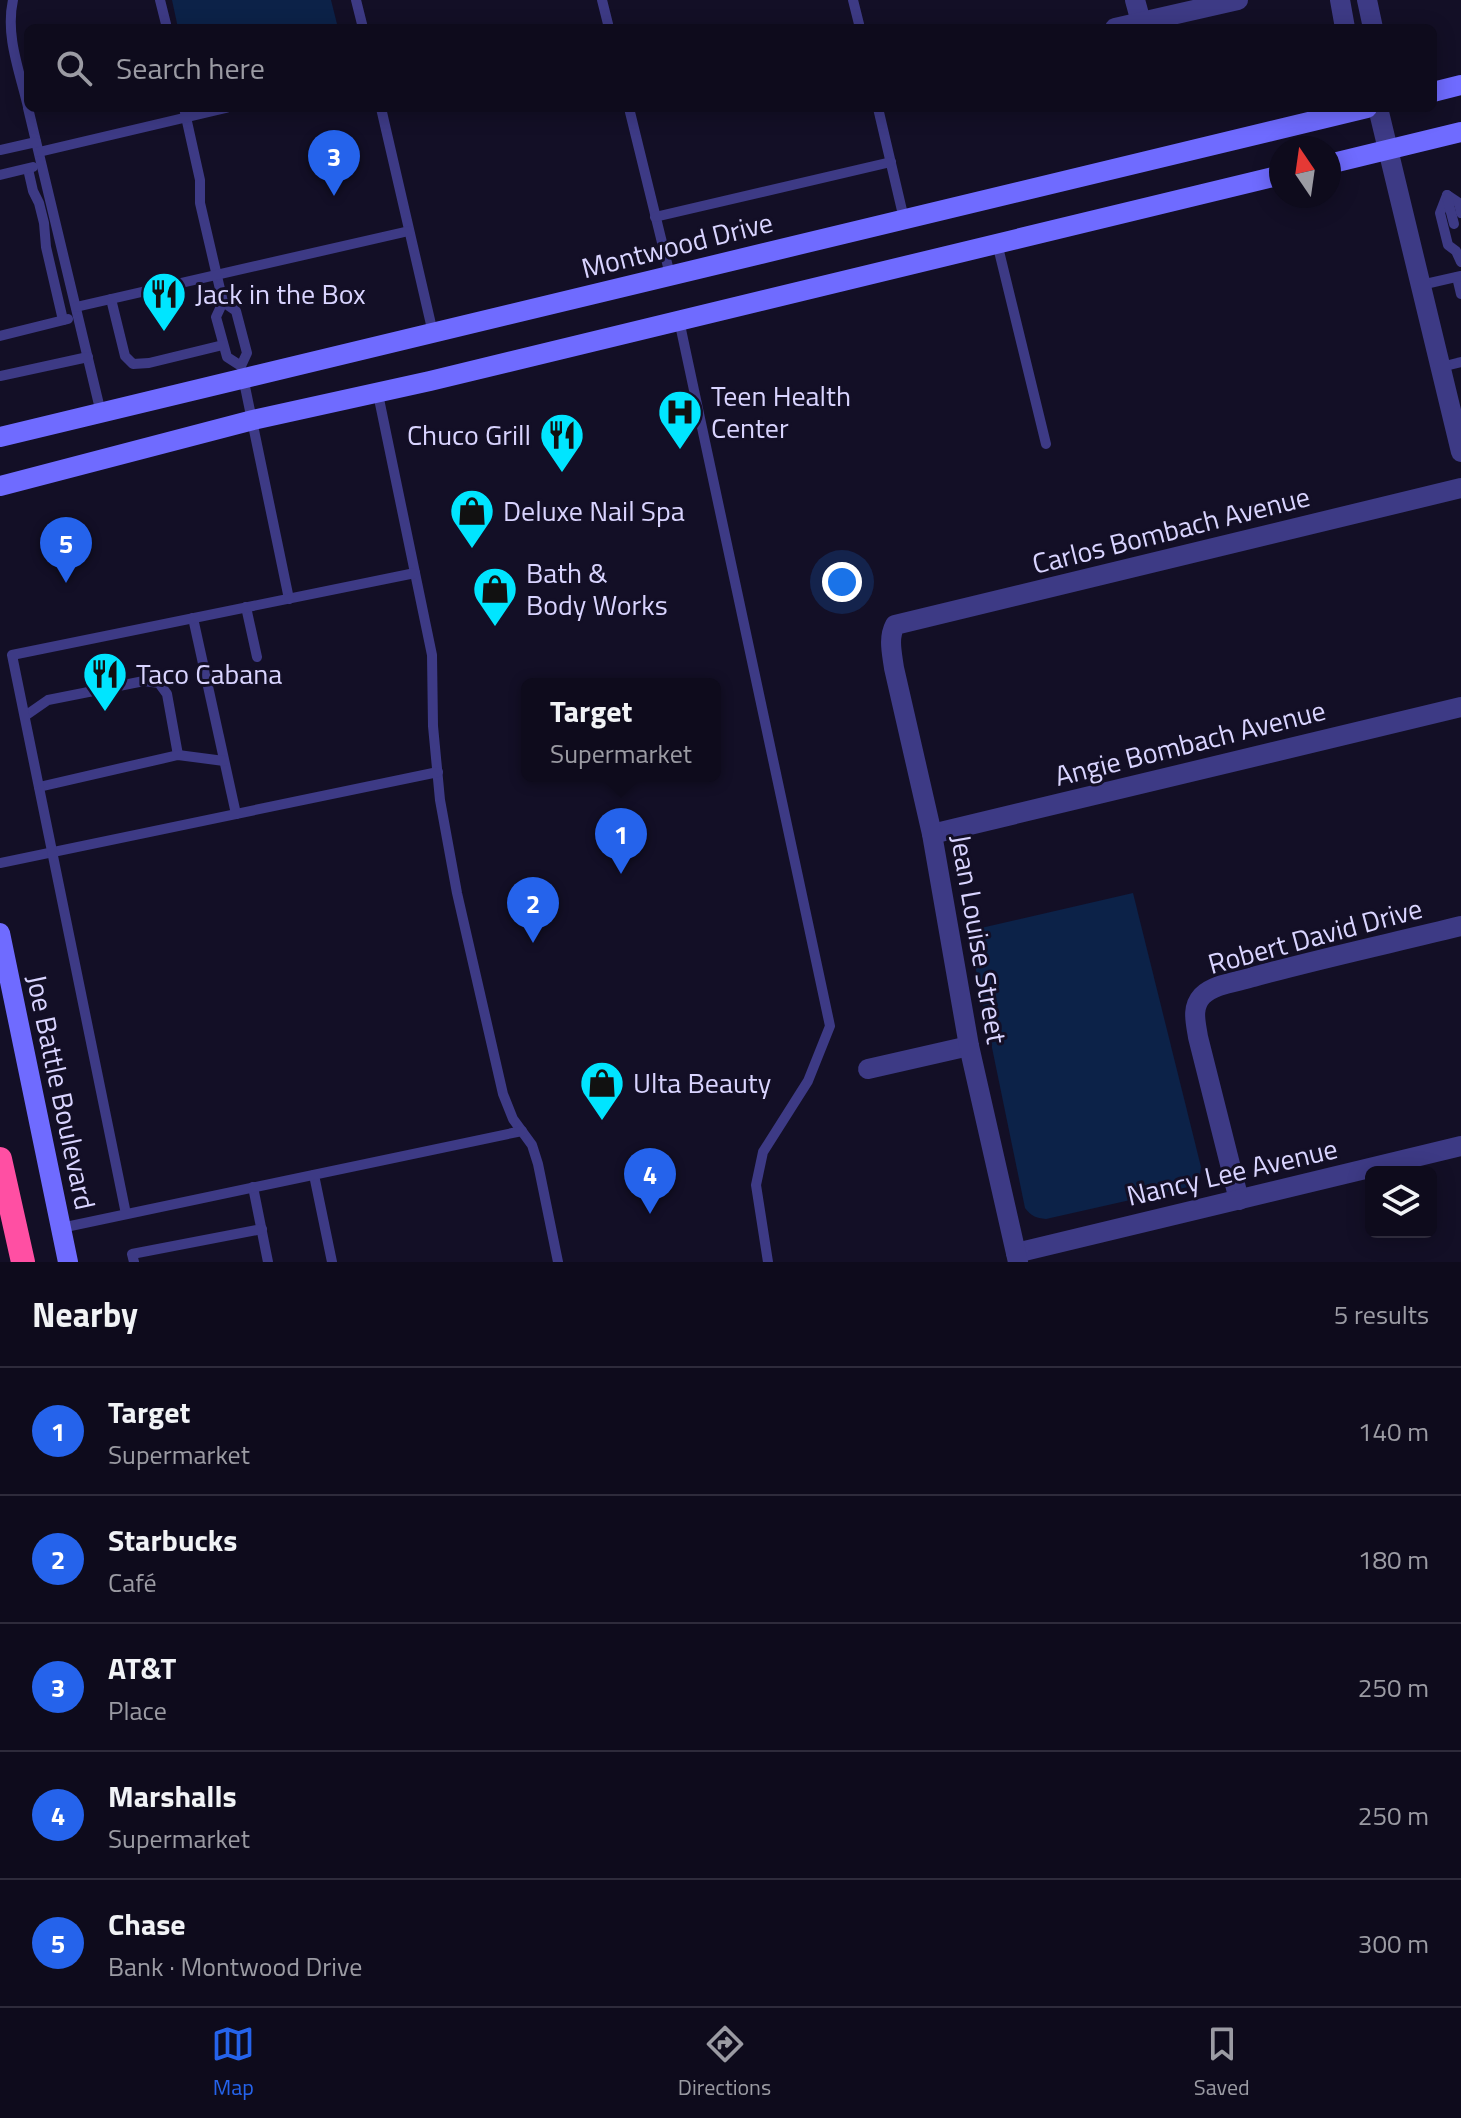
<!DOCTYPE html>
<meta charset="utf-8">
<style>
body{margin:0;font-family:"Titillium Web",sans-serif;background:#1c1929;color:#f1f3f6}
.controls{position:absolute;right:24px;bottom:24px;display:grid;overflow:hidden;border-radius:12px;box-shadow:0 4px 20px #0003}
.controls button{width:72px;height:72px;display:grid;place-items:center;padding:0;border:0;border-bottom:2px solid #2e2b3b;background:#0e0b1c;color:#f1f3f6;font:40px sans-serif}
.compass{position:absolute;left:1269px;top:136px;width:72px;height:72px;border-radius:50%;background:#0e0b1c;box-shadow:0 4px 20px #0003;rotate:347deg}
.you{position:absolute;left:842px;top:582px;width:28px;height:28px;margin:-20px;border:6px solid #fff;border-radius:50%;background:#1a73e8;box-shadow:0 0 0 12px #1a73e833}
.badge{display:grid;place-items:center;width:52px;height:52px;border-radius:50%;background:#2563eb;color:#fff;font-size:26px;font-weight:700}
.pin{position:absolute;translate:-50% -66px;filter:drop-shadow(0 2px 4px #0008)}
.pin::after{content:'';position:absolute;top:42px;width:28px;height:24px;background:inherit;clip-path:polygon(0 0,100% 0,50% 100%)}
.popup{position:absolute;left:521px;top:678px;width:200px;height:104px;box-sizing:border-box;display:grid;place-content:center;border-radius:12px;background:#0e0b1c;filter:drop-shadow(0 2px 6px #0005);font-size:26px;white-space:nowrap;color:#9b9ba3}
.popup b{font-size:30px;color:#f1f3f6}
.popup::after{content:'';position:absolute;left:50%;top:100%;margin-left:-16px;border:16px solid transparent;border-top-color:#0e0b1c}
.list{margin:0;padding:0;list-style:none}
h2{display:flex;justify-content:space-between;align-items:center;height:104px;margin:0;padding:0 32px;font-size:34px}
h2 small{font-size:26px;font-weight:400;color:#9b9ba3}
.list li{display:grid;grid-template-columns:52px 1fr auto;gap:24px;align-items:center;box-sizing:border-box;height:128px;padding:0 32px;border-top:2px solid #2e2b3b}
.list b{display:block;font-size:30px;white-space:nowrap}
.list p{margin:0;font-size:26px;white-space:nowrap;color:#9b9ba3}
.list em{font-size:26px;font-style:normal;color:#9b9ba3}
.icon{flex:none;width:44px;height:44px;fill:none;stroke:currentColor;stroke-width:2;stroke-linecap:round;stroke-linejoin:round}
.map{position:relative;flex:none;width:1461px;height:1262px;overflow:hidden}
.search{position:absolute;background:#0e0b1c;box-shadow:0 4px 20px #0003;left:24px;right:24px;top:24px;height:88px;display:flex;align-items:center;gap:20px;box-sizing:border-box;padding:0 28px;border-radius:12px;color:#9b9ba3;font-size:30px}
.sheet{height:744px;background:#0e0b1c}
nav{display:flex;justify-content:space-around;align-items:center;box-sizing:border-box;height:112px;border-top:2px solid #2e2b3b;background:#0e0b1c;font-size:22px;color:#9b9ba3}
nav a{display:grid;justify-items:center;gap:4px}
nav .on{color:#2563eb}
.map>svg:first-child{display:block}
</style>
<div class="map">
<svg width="1461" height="1262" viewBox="0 0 1461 1262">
<rect width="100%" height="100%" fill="#130f26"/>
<g fill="#0c2248">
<path d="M172 0H331L338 28H178Z"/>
<path d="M1133 893 1201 1167 1200 1175 1188 1187 1046 1219C1036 1218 1031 1216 1025 1208L968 931Z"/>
</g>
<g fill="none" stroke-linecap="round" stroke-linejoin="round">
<g stroke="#3d3a85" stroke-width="10">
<path d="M13 0C5 36 20 72 28 107"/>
<path d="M160 0 167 28"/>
<path d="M356 0 363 28"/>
<path d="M602 0 609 28"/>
<path d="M853 0 860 28"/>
<path d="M28 108 101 413"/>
<path d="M184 108 200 180V203L223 302 216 317 227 357 241 366 247 353 236 311 223 302"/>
<path d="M381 108 433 333"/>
<path d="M629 108 670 275"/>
<path d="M878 108 904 219"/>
<path d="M0 150 36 142"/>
<path d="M39 152 226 108"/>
<path d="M28 169 33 191 39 203 44 223 46 247 63 320"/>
<path d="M0 175 33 167"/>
<path d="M1447 195 1440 213 1448 245 1456 251 1461 262"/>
<path d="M1447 195 1459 203 1461 213"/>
<path d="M1447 197 1454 224"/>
<path d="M655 217 891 162"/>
<path d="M997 243 1046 444"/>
<path d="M1457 277 1461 294"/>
<path d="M1421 285 1461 276"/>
<path d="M111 299 125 356 133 364 149 363 223 345"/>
<path d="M76 307 409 231"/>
<path d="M679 320 830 1026 808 1081 763 1152 756 1185 768 1262"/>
<path d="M0 336 68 319"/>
<path d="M1441 367 1461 362"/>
<path d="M0 376 88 357"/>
<path d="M243 377 289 599"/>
<path d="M378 394 432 655 433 726 440 800 457 893 503 1094 513 1119 532 1145 538 1164 558 1262"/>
<path d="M246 607 257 657"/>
<path d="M193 618 236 814"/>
<path d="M25 716 48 700 144 681 159 683 167 694 178 755"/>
<path d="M39 787 178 755 224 761"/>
<path d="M0 863 438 772"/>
<path d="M314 1175 332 1262"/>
<path d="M253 1187 268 1262"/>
<path d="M126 1214 12 655 415 573"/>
<path d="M61 1228 522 1131"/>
<path d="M134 1262 132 1254 262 1229"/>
</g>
<g stroke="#3d3a85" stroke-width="20">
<path d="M1135 0 1141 22"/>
<path d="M1340 0 1345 28"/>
<path d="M1367 0 1373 28"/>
<path d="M1115 28 1238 0"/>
<path d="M1378 108 1461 452"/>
<path d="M932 834 1461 707"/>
<path d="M868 1069 969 1046"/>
<path d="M1239 1200 1198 1037C1196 1023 1191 1008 1202 996 1214 984 1237 982 1253 977 1322 958 1392 943 1461 926"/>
<path d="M1016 1253 1461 1146"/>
<path d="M1018 1262 969 1046 932 834 894 668C892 653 888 638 895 625L1461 488"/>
</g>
<g stroke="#6f6bff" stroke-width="20">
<path d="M1433 92 1461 85"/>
<path d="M1329 164 1461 132"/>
<path d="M0 437 1367 108"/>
<path d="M0 486 253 420 430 381 1281 175"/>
<path d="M0 933 68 1262"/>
</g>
<path stroke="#ff4fa3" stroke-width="24" d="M0 1159 23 1262"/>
</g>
<defs>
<g id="restaurant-pin" transform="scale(2.3)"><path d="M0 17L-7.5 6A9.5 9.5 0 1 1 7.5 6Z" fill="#00e5ff" stroke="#130f26"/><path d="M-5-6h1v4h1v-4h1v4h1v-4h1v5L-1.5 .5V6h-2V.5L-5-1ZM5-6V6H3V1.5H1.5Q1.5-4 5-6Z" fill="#111"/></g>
<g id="hospital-pin" transform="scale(2.3)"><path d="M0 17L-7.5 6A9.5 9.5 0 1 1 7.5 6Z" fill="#00e5ff" stroke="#130f26"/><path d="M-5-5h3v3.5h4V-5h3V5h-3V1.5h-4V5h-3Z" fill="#111"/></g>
<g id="shop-pin" transform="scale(2.3)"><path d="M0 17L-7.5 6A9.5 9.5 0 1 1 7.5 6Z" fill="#00e5ff" stroke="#130f26"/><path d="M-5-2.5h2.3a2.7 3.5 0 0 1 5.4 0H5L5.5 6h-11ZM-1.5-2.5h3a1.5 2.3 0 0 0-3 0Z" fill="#111"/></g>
</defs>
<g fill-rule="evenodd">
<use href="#restaurant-pin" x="164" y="294"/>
<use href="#hospital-pin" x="680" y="412"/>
<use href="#restaurant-pin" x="562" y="435"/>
<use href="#shop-pin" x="472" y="511"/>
<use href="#shop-pin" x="495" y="589"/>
<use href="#restaurant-pin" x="105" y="674"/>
<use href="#shop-pin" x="602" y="1083"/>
</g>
<g text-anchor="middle" stroke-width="6" stroke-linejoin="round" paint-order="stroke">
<g font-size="28" fill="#d9d4ff" stroke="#130f26">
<text transform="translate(677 245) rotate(-14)" y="10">Montwood Drive</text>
<text transform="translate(1171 530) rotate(-14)" y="10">Carlos Bombach Avenue</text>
<text transform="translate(1190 743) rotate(-14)" y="10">Angie Bombach Avenue</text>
<text transform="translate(1315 936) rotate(-15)" y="10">Robert David Drive</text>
<text transform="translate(979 939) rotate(80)" y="10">Jean Louise Street</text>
<text transform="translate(61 1092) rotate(78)" y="10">Joe Battle Boulevard</text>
<text transform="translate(1232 1172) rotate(-13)" y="10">Nancy Lee Avenue</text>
</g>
<g font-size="28" fill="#d9d4ff" stroke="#130f26" text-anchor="start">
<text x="195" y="304">Jack in the Box</text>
<text x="711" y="406">Teen Health<tspan x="711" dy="32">Center</tspan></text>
<text x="531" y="445" text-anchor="end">Chuco Grill</text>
<text x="503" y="521">Deluxe Nail Spa</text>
<text x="526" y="583">Bath &amp;<tspan x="526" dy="32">Body Works</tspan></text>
<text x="136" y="684">Taco Cabana</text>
<text x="633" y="1093">Ulta Beauty</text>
</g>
</g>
</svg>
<div class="controls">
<button><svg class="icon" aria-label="layers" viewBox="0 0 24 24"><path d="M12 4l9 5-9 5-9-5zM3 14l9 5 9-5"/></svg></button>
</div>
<svg class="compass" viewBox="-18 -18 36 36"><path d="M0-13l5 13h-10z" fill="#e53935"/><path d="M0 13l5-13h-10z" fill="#9b9ba3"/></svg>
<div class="you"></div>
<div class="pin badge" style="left:621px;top:874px">1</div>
<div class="popup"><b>Target</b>Supermarket</div>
<div class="pin badge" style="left:533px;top:943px">2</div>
<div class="pin badge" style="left:334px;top:196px">3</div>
<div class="pin badge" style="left:650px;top:1214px">4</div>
<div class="pin badge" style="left:66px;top:583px">5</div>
<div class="search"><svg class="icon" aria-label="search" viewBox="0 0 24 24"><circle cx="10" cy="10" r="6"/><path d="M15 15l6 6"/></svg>Search here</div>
</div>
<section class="sheet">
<h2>Nearby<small>5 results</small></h2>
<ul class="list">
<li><span class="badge">1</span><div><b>Target</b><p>Supermarket</p></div><em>140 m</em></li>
<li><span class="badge">2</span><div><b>Starbucks</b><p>Café</p></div><em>180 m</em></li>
<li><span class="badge">3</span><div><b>AT&amp;T</b><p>Place</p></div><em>250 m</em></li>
<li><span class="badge">4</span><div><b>Marshalls</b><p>Supermarket</p></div><em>250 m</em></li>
<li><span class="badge">5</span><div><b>Chase</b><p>Bank · Montwood Drive</p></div><em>300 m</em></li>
</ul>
</section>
<nav>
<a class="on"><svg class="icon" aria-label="map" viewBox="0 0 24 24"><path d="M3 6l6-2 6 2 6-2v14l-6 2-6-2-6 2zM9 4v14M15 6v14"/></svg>Map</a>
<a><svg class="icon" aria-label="directions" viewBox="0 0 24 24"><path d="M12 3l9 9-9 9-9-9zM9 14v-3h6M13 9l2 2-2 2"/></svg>Directions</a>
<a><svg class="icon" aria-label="saved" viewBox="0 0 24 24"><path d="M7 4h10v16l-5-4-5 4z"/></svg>Saved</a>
</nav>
